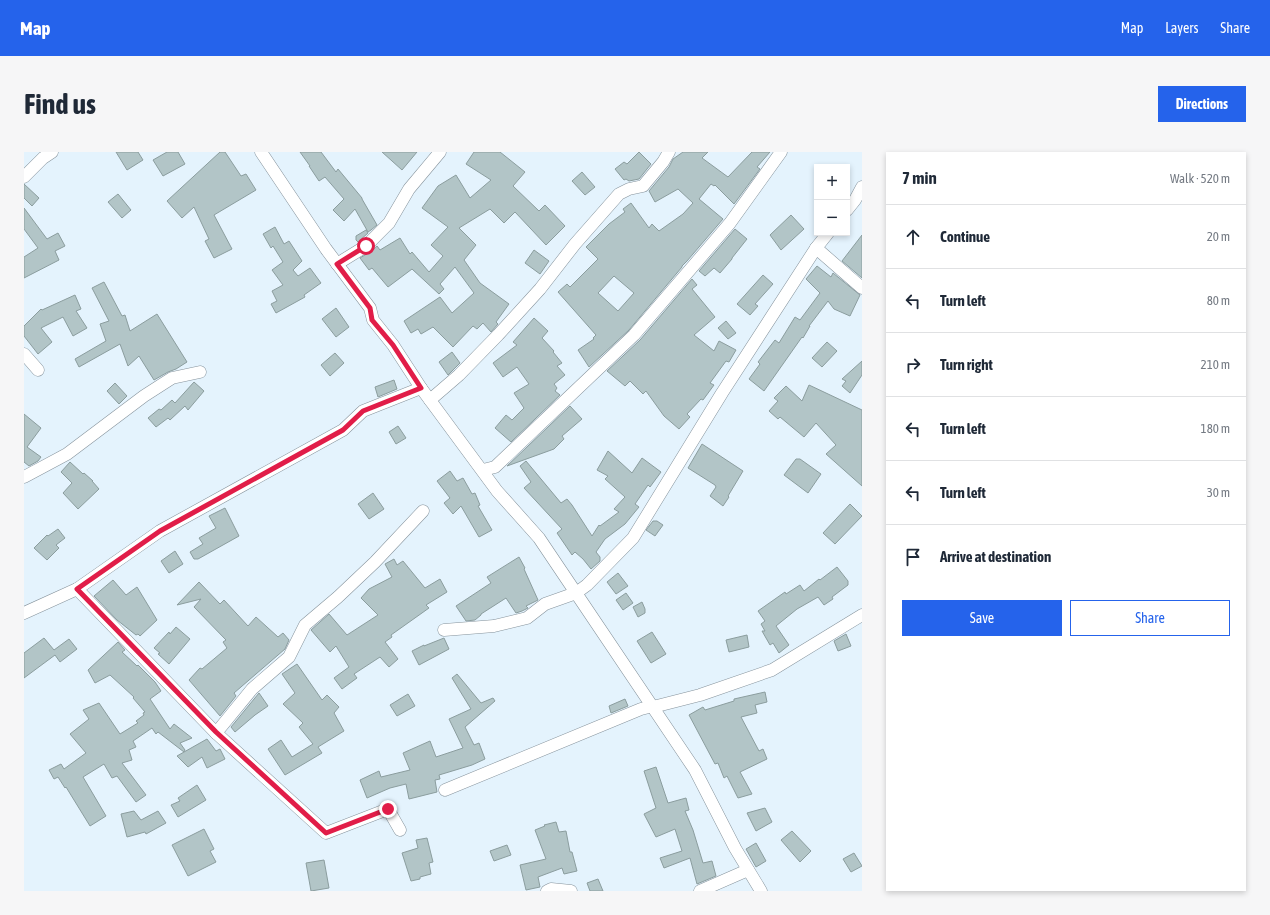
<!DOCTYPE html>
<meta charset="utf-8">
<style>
body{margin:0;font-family:"Asap Condensed",sans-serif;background:#f6f6f7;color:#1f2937}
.controls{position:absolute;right:12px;top:12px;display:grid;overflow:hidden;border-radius:0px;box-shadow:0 2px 6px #0003}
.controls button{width:36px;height:36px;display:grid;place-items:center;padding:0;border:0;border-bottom:1px solid #e0e1e3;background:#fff;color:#1f2937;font:20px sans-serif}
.stop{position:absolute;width:12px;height:12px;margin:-9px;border:3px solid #e11d48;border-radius:50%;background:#fff}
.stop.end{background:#e11d48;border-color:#fff;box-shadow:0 1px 4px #0008}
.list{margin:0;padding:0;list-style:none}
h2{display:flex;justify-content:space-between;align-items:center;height:52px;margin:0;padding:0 16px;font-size:17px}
h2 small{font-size:13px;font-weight:400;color:#747a83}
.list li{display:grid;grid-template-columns:26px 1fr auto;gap:12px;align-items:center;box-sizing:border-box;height:64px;padding:0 16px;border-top:1px solid #e0e1e3}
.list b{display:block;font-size:15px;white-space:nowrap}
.list em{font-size:13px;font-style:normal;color:#747a83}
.actions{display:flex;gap:8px;padding:12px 16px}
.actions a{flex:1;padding:9px 0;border:1px solid #2563eb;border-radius:0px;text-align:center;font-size:14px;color:#2563eb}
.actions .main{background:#2563eb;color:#fff}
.icon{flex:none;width:22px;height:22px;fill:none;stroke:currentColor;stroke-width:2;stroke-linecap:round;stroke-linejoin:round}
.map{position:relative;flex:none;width:838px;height:739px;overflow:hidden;border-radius:0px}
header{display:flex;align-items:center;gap:24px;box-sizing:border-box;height:56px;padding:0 20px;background:#2563eb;color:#fff}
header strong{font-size:19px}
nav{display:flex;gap:22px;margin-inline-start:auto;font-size:14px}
.intro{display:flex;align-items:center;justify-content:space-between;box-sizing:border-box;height:96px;padding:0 24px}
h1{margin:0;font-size:28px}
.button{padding:10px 18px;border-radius:0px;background:#2563eb;color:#fff;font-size:14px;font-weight:700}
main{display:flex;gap:24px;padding:0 24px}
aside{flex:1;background:#fff;border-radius:0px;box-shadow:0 2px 6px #0003}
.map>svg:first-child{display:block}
</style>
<header>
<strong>Map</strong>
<nav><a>Map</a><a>Layers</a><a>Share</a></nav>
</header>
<div class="intro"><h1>Find us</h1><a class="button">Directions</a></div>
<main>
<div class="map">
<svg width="838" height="739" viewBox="0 0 838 739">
<rect width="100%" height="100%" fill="#e4f3fd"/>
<g fill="#b2c5c7" stroke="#8b9d9e" fill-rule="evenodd">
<path d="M92 0H114L119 8 103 18Z"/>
<path d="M143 0H154L161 12 139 24 129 8Z"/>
<path d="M196 0H201L217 24 222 22 232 38 190 63 208 97 190 106 181 89 185 87 170 55 158 66 143 49Z"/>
<path d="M276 0H297L312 20 314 17 338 46V47L353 73 347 78 344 80 331 57 320 69 309 58 320 47 301 25 295 29 285 14H286Z"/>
<path d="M358 0H393L378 18Z"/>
<path d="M450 0H476L501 20 489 34 515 59 521 53 541 74 522 93 491 60 480 71 466 57 435 76 452 93 440 108 456 131 485 152 472 170 474 172 467 180 459 171 453 177 449 174 429 195 409 175 397 182 394 177 387 181 380 169 416 145 428 161 450 141 431 115 416 132 420 137 415 142 388 117 364 135 348 116 345 118 336 106 346 100 353 94 356 98 376 86 386 102 388 100 405 120 419 104 407 93 424 75 398 56 414 34 432 23 446 46 467 28 442 12Z"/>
<path d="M615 0 627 12 615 27 605 29 602 27 600 28 591 17 600 10 603 12Z"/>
<path d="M659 0H684L678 6 704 25 728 0H746L733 15 736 17 710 52 691 33 690 34 687 32 675 47 699 67 663 109 658 114V115L605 178 565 215 554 198 570 187 569 186 572 183 534 140 543 132 546 135 574 107 562 95 585 72 601 60 599 57 607 51 625 76 628 72 635 79 659 62 669 51 654 37 631 50 625 39 645 15 649 7ZM590 124 610 141 594 159 574 141Z"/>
<path d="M558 20 571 35 561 43 548 29Z"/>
<path d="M0 32 15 46 8 54 0 46Z"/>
<path d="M94 42 107 58 98 66 84 50Z"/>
<path d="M0 56 23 87 34 81 41 94 31 99 35 108 0 126V105L14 96 0 77Z"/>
<path d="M767 63 780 77 757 98 746 83Z"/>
<path d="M251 75 260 92 265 89 278 109 269 118 274 124 286 116 297 131 280 143 281 145 252 161 247 152 253 149 248 139 259 133 248 118 259 110 249 94 247 96 239 82Z"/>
<path d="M711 77 723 87 708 106V107L696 121 690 116 681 124 675 119Z"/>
<path d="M342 78 344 81 334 90 332 88V84Z"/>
<path d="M838 83V126L818 109Z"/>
<path d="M510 98 525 109 516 122 501 111Z"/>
<path d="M793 114 807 125 809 121 836 143 826 164 810 157 804 149 785 174H786L779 186 778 185 740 239 725 227 736 212 734 210 751 188 755 191 771 165 776 168 796 141 782 127Z"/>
<path d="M739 123 749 132 731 152 734 154 726 163 713 152Z"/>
<path d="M668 127 673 133 668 137 691 165 670 183 690 199 695 189 712 198 705 210 702 209 686 231 690 233 679 248 677 247 663 262 666 265 655 277 640 264 622 239 619 242 606 229 601 234 583 219 616 188Z"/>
<path d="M80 130 98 164 101 163 106 179 133 162 163 210 152 217 144 220 130 228 115 204 104 214 96 192 55 215 51 207 82 189 76 172 85 169 68 136Z"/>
<path d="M51 143 57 157 52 159 63 176 49 184 39 165 17 176 28 190 14 202 0 184V174L17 157 18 158Z"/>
<path d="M312 156 325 175 312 185 298 167Z"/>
<path d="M510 166 524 179 518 186 530 199 529 200 538 211 533 214 541 223 530 232 533 236 531 239 536 243 487 290 471 276 482 263 488 268 500 256 490 241 505 232 493 215 479 225 469 211 493 193 489 190Z"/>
<path d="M702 169 712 181 704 187 694 176Z"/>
<path d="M803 190 813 199 798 215 788 206Z"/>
<path d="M428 200 436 211 424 223 415 210Z"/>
<path d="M311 201 320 211 306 224 297 213Z"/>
<path d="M838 209V223L826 241 818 234 822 229 818 227Z"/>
<path d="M370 228 373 237 354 245 351 235Z"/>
<path d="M170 230 180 239 164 258 161 254 146 268 144 266 132 275 124 266 135 257 137 258 148 248 151 251Z"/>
<path d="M91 231 103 244 95 252 83 239Z"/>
<path d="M785 233 838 258V334L802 302 812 293 792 271 780 285 756 265 754 267 745 259 754 249 750 246 762 234 778 249Z"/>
<path d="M546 254 558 267 538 284 540 287 530 297 483 314Z"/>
<path d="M0 262 17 276 3 295 17 305 14 309 5 314 0 310Z"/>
<path d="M374 274 382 286 372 292 365 280Z"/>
<path d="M678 292 719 319 704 344 705 345 699 354 686 344 692 335 691 333 664 316Z"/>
<path d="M584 299 608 321 618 306 637 320 626 335 624 333 611 352 615 355 601 372 581 387 572 400 576 405V409L567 417 559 407 551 400 548 403 533 381 538 377 500 336 507 330 496 314 502 309 537 351 543 347 548 353 568 384 575 373 576 374 595 360 590 357 601 345 581 327 584 324 573 318Z"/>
<path d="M772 307H776L797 322 784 341 760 323Z"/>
<path d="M46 310 59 322 60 321 69 329H68L75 337 54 357 39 341 48 331 37 320Z"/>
<path d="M426 319 433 329 439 326 448 342 451 341 456 353 454 354 468 378 455 385 437 354 429 362 420 351 426 346 413 329Z"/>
<path d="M349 341 360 357 345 367 334 352Z"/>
<path d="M826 352 838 364 811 392 799 381Z"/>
<path d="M201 356 215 384 174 407H170L166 400 179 392 175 386 192 376 185 364Z"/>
<path d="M629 369H633L639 373 631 384 622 378Z"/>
<path d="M34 377 41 386 32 393 35 396 23 408 10 396 23 383 24 384Z"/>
<path d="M151 399 159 412 145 421 137 409Z"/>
<path d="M495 405 501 416 500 417 514 448 502 454 504 456 498 459 492 461 482 446 457 462V463L451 468 442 469 432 454 467 431 463 425Z"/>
<path d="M370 407 373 413 379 409 401 436 416 427 423 440 402 453 405 456 367 483 368 485 361 490 374 507 365 515 356 505 330 522 333 526 318 537 310 526 325 515 312 494 306 500 287 478 305 462 323 483 354 463 337 446 345 437 368 425 361 412Z"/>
<path d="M813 415 824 429V433L808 445 809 447 800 453 794 445 773 457 752 474 765 493 755 501 749 491 746 493 738 479H741L737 472 741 469 734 459 761 440 762 442 776 433 780 439 795 427 796 428Z"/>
<path d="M594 421 604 434 592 442 583 430Z"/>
<path d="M89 428 102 443 113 435 133 468 116 484 114 482 112 483 93 468 70 444Z"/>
<path d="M175 430 196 452 200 448 224 474 232 465 254 485 259 481 265 488 261 497 210 541 212 544 196 564 165 528 176 516 178 517 203 496 199 490 202 488 170 455 177 447 153 453Z"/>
<path d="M602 441 609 451 599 458 592 448Z"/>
<path d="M618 450 621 457V461L614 465 609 455Z"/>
<path d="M152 475 166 487 145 512 134 502 136 501 130 496 145 480 146 482Z"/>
<path d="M628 480 642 502 627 511 613 489Z"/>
<path d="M822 482 827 494 814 499 810 489Z"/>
<path d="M723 483 725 495 705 500 702 488Z"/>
<path d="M20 486 30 498 45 487 53 497 36 510 31 503 0 526V501Z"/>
<path d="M420 486 425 497 395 513 388 499 400 493V494Z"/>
<path d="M94 490 101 498 98 500 113 514 114 513 131 530 137 539 126 547 146 577 150 572 168 586 156 591 161 598 160 600 134 580 132 582 128 576 109 589 112 595 105 598 108 608 98 611 122 643 112 650 93 624 88 626 80 612 59 625 82 664 66 674 42 635 41 636 34 625 30 627 25 618 37 612 40 617 62 601 46 582 65 567 59 558 75 551 96 582 114 571 112 569 120 563 119 561 121 560 109 546 110 545 86 523 71 531 64 518Z"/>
<path d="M273 512 298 548 303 543 315 555 310 561 320 579 294 595 298 601 261 623 244 597 257 588 268 605 289 592 275 575 279 571 259 552 271 541 258 522Z"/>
<path d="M433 522 457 551 469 546 471 549 441 575 450 593 455 591 461 607 448 613 415 623 416 627 411 628 413 640 385 647 382 632 366 636 343 646 336 628 355 619 357 625 386 618 379 601 406 589 412 605 439 596 425 567 447 557 428 526Z"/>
<path d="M741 540 743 550 731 553 733 561 717 565 735 599 739 597 743 607 716 620 728 642 714 646 703 624 700 626 694 611 691 612 665 563 679 555 681 558 710 549V547Z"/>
<path d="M235 541 244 554 231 563 211 580 207 575Z"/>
<path d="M384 542 391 554 373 564 366 553Z"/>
<path d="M601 547 604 554 587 561 585 554Z"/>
<path d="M183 587 192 599 196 597 201 607 183 616 178 605 164 615 153 604Z"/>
<path d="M632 615 644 651 662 646 665 658 661 659 669 678 679 711 688 709 692 724 673 732 666 706 640 716 636 706 658 699 651 677 632 685 620 662 632 656 620 619Z"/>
<path d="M173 633 182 648 154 665 147 653 156 649 154 646Z"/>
<path d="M741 656 748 670 732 679 723 661Z"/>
<path d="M110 659 117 668 134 659 142 671 122 682 121 680 103 685 97 662Z"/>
<path d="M532 670 535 680 542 679 546 700H548L553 719 540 722 538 716 514 725 516 735 502 738 496 713 522 707 511 678 521 674 520 673Z"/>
<path d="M180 677 190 697 186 699 192 710 164 724 148 693Z"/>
<path d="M768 679 787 699 776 710 757 688Z"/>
<path d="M403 686 409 710 405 711 407 722 396 725V727L387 729 378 701 394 696 392 688Z"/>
<path d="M732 691 742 709 732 715 722 697Z"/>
<path d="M483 693 487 703 470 709 466 699Z"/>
<path d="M830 701 838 714 827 720 819 707Z"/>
<path d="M300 708 305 736 287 739 282 711Z"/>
<path d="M574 727 579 739H566L563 731Z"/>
</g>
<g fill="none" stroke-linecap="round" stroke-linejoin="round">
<g stroke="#86939c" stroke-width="13">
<g id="street">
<path d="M237 0 302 97 346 156 349 168 369 193 397 236"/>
<path d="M0 25 19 6 28 0"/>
<path d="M823 58 831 48 838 35"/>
<path d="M792 96 838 136"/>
<path d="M313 112 342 94 365 71 385 37 416 0"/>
<path d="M0 202 14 218"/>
<path d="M406 248 435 223 474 183 516 137 551 92 595 42 605 37 619 34 639 10 645 0"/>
<path d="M459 318 471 315 610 183 706 71 757 0"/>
<path d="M0 325 43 302 120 244 148 226 176 220"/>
<path d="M0 461 53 437"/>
<path d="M420 478 470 474 503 466 521 452 552 441 563 433 609 386 698 241 792 96 804 81"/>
<path d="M629 555 676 543 748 518 838 463"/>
<path d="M192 581 228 537 265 505 281 473 314 445 351 410 399 359"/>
<path d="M421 638 617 557 629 554"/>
<path d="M376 678 364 657 302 681 192 581 53 437 136 379 319 278 339 259 397 236 473 339 515 386 671 618 711 696 737 739"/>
<path d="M523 739 527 737 547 739"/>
<path d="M676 739 724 718"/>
</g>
</g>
<use href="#street" stroke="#fff" stroke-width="12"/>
</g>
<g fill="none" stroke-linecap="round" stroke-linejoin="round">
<path stroke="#e11d48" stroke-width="5" d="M342 94 313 112 346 156 348 168 369 193 397 236 339 259 319 278 136 379 53 437 192 580 302 681 364 657"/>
</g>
</svg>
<div class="controls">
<button>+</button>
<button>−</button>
</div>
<div class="stop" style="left:342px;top:94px"></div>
<div class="stop end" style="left:364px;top:657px"></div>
</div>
<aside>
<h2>7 min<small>Walk · 520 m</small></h2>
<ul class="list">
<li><svg class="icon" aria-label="ahead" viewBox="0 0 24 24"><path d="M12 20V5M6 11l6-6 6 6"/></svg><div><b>Continue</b></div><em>20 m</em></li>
<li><svg class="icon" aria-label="left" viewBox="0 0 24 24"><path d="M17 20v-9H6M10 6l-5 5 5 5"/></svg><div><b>Turn left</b></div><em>80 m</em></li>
<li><svg class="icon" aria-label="right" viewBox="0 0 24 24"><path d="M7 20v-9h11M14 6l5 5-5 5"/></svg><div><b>Turn right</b></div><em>210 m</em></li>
<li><svg class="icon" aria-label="left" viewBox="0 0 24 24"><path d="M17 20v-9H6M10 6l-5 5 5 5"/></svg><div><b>Turn left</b></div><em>180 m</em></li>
<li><svg class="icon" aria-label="left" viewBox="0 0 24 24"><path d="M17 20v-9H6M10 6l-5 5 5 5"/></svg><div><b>Turn left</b></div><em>30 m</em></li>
<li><svg class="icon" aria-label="arrive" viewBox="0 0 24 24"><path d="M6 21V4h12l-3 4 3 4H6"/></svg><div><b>Arrive at destination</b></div></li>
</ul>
<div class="actions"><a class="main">Save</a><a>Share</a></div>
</aside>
</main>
